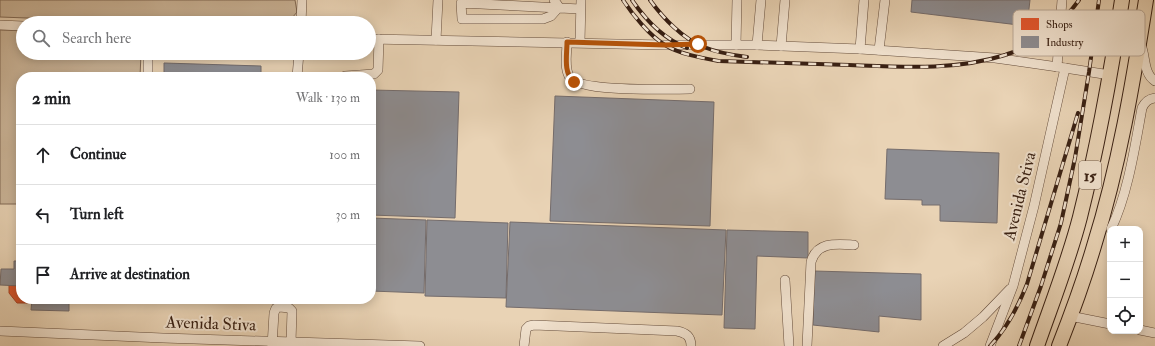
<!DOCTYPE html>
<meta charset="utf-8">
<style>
body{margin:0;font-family:"IM FELL Double Pica",serif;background:#f6f6f6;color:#202124}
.controls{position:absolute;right:12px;bottom:12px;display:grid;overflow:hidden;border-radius:8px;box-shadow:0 2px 10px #0003}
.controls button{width:36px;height:36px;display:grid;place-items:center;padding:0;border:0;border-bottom:1px solid #e0e0e0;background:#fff;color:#202124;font:20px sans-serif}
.stop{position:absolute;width:12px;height:12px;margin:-9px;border:3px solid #b45309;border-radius:50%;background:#fff}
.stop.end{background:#b45309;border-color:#fff;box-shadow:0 1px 4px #0008}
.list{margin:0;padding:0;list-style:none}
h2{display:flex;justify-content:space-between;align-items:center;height:52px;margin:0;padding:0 16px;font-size:17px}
h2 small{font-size:13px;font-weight:400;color:#757577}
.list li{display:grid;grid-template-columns:26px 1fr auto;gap:12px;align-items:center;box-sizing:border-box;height:60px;padding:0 16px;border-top:1px solid #e0e0e0}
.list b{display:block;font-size:15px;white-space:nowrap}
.list em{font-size:13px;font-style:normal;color:#757577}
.icon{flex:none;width:22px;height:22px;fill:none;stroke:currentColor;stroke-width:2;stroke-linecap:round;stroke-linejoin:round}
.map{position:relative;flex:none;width:1155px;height:346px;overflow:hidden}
.search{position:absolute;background:#fff;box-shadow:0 2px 10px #0003;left:16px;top:16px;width:360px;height:44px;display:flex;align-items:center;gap:10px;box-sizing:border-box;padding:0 14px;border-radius:22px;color:#757577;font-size:15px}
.panel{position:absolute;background:#fff;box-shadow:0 2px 10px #0003;left:16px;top:72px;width:360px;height:232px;border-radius:16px}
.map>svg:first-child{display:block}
</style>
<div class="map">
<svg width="1155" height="346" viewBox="0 0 1155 346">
<rect width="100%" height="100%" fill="#e9d3b5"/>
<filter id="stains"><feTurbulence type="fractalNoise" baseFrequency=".005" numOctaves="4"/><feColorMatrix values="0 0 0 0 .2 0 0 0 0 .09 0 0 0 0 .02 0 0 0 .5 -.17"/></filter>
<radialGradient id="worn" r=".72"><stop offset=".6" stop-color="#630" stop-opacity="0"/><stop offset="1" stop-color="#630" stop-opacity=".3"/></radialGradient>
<g fill="#cbb599" stroke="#826a56">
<path d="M0 0H295L297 12 288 23H165L0 17Z"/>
<path d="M0 30H23V53H141L140 77H21V204H0Z"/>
</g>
<path fill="#e4572e" stroke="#b14626" d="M9 285 21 286V299H32V303H17L9 293Z"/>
<g fill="#8d8d92" stroke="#746c6c">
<path d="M912 0H1030L1027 26 911 12Z"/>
<path d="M164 63 261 66V77H164Z"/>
<path d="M371 90 459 92 455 218 371 215Z"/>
<path d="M555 96 714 102 710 226 550 221Z"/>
<path d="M887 149 999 153 997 223 940 221V205H922V200L885 199Z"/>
<path d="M371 218 426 220 424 293 371 291Z"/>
<path d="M427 220 508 223 506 298 425 296Z"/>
<path d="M510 222 726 230 722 315 506 307Z"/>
<path d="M727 230 808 232V258L757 256 755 329 724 328Z"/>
<path d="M14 261H21V286L0 285 1 269H14Z"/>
<path d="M814 271 921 274V320L879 316V332L813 325Z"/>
<path d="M32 299H69V311L31 310Z"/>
</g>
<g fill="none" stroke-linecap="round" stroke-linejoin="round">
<g stroke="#654d3c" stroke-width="10">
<g id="minor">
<path d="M554 0 559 7 551 16 543 19H462L461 3 580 9"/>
<path d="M301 23 302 0"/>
<path d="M0 25 23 26"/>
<path d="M369 39 665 45H757L860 49 995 58 1065 68"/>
<path d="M436 40 438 0"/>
<path d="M567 42C567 52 564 67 569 76 577 93 670 89 690 89"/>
<path d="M580 42 581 0"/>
<path d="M736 45 737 0"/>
<path d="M757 45 761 0"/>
<path d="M1141 45C1146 57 1143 73 1155 81"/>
<path d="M781 46 785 0"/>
<path d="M860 49 864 0"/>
<path d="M879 50 885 0"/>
<path d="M1057 67 1062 0"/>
<path d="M345 76 374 74 378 70 379 39"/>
<path d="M148 77V53"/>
<path d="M297 77 299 53"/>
<path d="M1111 229C1128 194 1135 146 1142 108 1145 102 1148 99 1155 98"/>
<path d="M785 280 789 346"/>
<path d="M1070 316 1110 324"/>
<path d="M1140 330 1155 333"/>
<path d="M0 331 163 338 420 346"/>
<path d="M272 346 274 313 276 308 280 307 289 308 292 311 291 342"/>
<path d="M524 346 526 329 529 326 534 325 677 331C686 333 691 336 691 346"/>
<path d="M807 346 811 262C817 241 837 244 854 245"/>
<path d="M943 346 964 333 983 317 1010 289"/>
<path d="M990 346 1013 286 1034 206 1065 68 1110 75"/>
</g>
</g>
<g stroke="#392013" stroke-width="16">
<g id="highway">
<path d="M1037 346C1052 303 1069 260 1080 217 1098 145 1111 73 1122 0"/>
<path d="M1059 346C1072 313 1084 280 1094 246 1119 166 1133 83 1146 0"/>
</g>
</g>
<use href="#minor" stroke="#f1e2cf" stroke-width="9"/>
<use href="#highway" stroke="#e9d3b5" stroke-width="14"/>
<g stroke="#392013" stroke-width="4">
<g id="rail">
<path d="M623 0C632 14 650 36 665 45 679 54 702 58 719 61 762 62 805 64 849 65 900 67 955 71 1005 55 1010 53 1017 51 1022 49 1045 37 1064 21 1079 0"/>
<path d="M632 0C645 19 664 39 687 48"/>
<path d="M650 0C663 18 683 39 704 47 718 53 732 55 747 57"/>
<path d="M990 346C1007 328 1018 307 1027 284L1078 113"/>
<path d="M1019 346 1041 286 1061 223 1075 158 1089 72 1099 0"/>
</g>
</g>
<use href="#rail" stroke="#f1e2cf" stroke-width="2.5" stroke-dasharray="8" stroke-linecap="butt"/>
</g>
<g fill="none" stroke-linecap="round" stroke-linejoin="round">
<path stroke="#b45309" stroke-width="5" d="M574 82C563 73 567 55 567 42L665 45 698 44"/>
</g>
<g text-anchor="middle" stroke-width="4" stroke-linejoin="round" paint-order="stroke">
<rect fill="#f1e2cf" stroke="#705a4b" stroke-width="1" x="1079" y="161" width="22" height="28" rx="3"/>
<g font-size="16" font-weight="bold" fill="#392013">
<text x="1090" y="181">15</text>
</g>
<g font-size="17" fill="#392013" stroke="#f1e2cf">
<text transform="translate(1019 196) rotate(-76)" y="6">Avenida Stiva</text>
<text transform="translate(211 323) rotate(2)" y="6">Avenida Stiva</text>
</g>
</g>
<rect x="1013" y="10" width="132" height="46" rx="6" fill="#f1e2cf" stroke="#baa897" stroke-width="1"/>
<rect x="1021" y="18" width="18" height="12" fill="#e4572e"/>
<rect x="1021" y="36" width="18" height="12" fill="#8d8d92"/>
<g font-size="11" fill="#392013">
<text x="1046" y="28">Shops</text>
<text x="1046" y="46">Industry</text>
</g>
<rect width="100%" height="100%" filter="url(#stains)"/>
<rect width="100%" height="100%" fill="url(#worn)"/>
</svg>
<div class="controls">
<button>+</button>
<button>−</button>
<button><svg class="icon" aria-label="locate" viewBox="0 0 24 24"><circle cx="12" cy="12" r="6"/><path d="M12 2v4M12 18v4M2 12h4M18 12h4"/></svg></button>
</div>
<div class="stop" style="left:698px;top:44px"></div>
<div class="stop end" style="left:574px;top:82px"></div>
<div class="search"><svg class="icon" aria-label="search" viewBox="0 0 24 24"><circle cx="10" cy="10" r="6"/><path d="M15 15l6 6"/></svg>Search here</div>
<section class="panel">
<h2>2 min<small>Walk · 130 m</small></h2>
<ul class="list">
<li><svg class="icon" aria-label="ahead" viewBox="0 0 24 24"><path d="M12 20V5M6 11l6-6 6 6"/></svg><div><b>Continue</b></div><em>100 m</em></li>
<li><svg class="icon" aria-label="left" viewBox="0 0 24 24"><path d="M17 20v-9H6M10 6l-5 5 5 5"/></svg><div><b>Turn left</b></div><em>30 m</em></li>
<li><svg class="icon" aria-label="arrive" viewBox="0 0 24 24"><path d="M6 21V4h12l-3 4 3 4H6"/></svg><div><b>Arrive at destination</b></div></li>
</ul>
</section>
</div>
